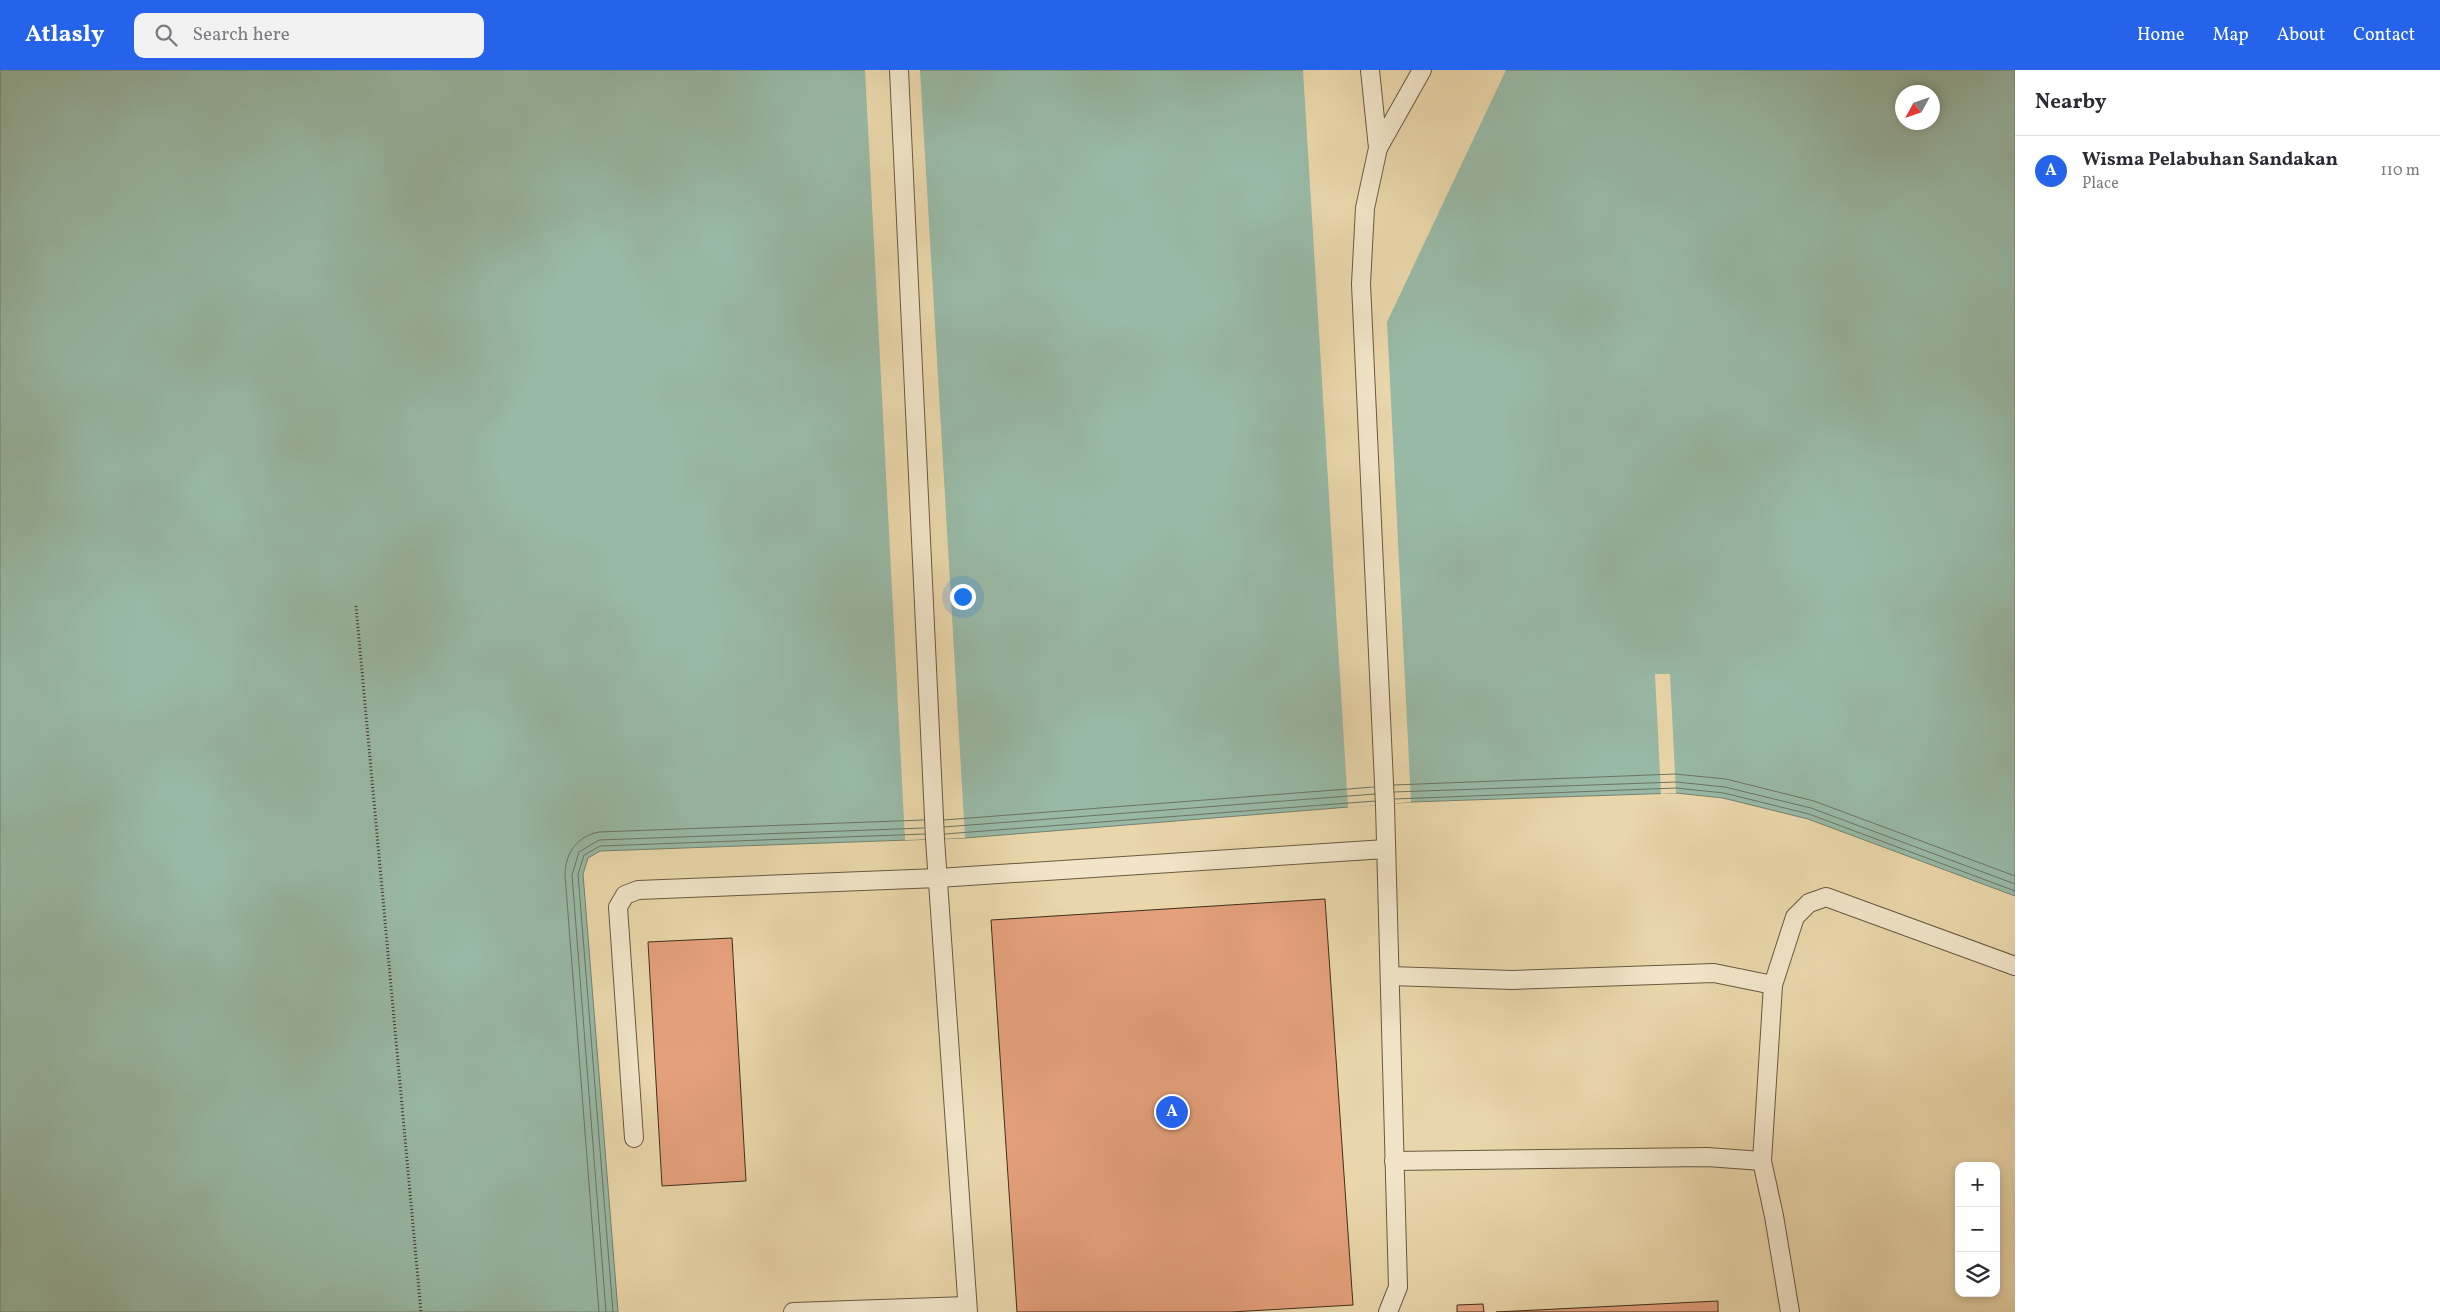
<!DOCTYPE html>
<meta charset="utf-8">
<style>
body{margin:0;font-family:Vollkorn,serif;background:#f2f2f3;color:#2b2b33}
.controls{position:absolute;right:15px;bottom:15px;display:grid;overflow:hidden;border-radius:10px;box-shadow:0 2px 8px #0003}
.controls button{width:45px;height:45px;display:grid;place-items:center;padding:0;border:0;border-bottom:1px solid #e1e1e2;background:#fff;color:#2b2b33;font:25px sans-serif}
.compass{position:absolute;left:1895px;top:15px;width:45px;height:45px;border-radius:50%;background:#fff;box-shadow:0 2px 8px #0003;rotate:230deg}
.you{position:absolute;left:962px;top:526px;width:18px;height:18px;margin:-12px;border:4px solid #fff;border-radius:50%;background:#1a73e8;box-shadow:0 0 0 8px #1a73e833}
.badge{display:grid;place-items:center;width:32px;height:32px;border-radius:50%;background:#2563eb;color:#fff;font-size:16px;font-weight:700}
.pin{position:absolute;translate:-50% -50%;border:2px solid #fff;box-shadow:0 1px 5px #0006}
.list{margin:0;padding:0;list-style:none}
h2{display:flex;justify-content:space-between;align-items:center;height:65px;margin:0;padding:0 20px;font-size:21px}
h2 small{font-size:16px;font-weight:400;color:#7c7c81}
.list li{display:grid;grid-template-columns:32px 1fr auto;gap:15px;align-items:center;box-sizing:border-box;height:70px;padding:0 20px;border-top:1px solid #e1e1e2}
.list b{display:block;font-size:19px;white-space:nowrap}
.list p{margin:0;font-size:16px;white-space:nowrap;color:#7c7c81}
.list em{font-size:16px;font-style:normal;color:#7c7c81}
.icon{flex:none;width:28px;height:28px;fill:none;stroke:currentColor;stroke-width:2;stroke-linecap:round;stroke-linejoin:round}
.map{position:relative;flex:none;width:2015px;height:1242px;overflow:hidden}
header{display:flex;align-items:center;gap:30px;box-sizing:border-box;height:70px;padding:0 25px;background:#2563eb;color:#fff}
header strong{font-size:24px}
nav{display:flex;gap:28px;margin-inline-start:auto;font-size:18px}
.search{width:350px;height:45px;background:#f2f2f3;display:flex;align-items:center;gap:12px;box-sizing:border-box;padding:0 18px;border-radius:10px;color:#7c7c81;font-size:19px}
main{display:flex}
aside{flex:1;background:#fff}
.map>svg:first-child{display:block}
</style>
<header>
<strong>Atlasly</strong>
<div class="search"><svg class="icon" aria-label="search" viewBox="0 0 24 24"><circle cx="10" cy="10" r="6"/><path d="M15 15l6 6"/></svg>Search here</div>
<nav><a>Home</a><a>Map</a><a>About</a><a>Contact</a></nav>
</header>
<main>
<div class="map">
<svg width="2015" height="1242" viewBox="0 0 2015 1242">
<rect width="100%" height="100%" fill="#e9d6aa"/>
<filter id="stains"><feTurbulence type="fractalNoise" baseFrequency=".004" numOctaves="4"/><feColorMatrix values="0 0 0 0 .2 0 0 0 0 .09 0 0 0 0 .02 0 0 0 .5 -.17"/></filter>
<radialGradient id="worn" r=".72"><stop offset=".6" stop-color="#630" stop-opacity="0"/><stop offset="1" stop-color="#630" stop-opacity=".3"/></radialGradient>
<path fill="#98b9a6" stroke="#74826f" fill-rule="evenodd" d="M0 0H2015V826L1808 749 1723 728 1676 723 1411 732 965 768 600 781 588 788 583 804 618 1242H0ZM1902 22H1932V52H1902Z"/>
<g fill="#e9d6aa">
<path d="M865 0H920L965 768 905 770Z"/>
<path d="M1303 0H1506L1387 252 1411 732 1348 738Z"/>
<path d="M1655 604H1670L1676 723 1661 724Z"/>
</g>
<g fill="none" stroke-linecap="round" stroke-linejoin="round">
<g stroke="#6c7462" stroke-width="1">
<path d="M1394 715 1675 704 1726 709 1814 731 2015 806"/>
<path d="M1394 722 1676 712 1725 717 1811 738 2015 814"/>
<path d="M1395 729 1676 718 1724 723 1809 744 2015 821"/>
<path d="M944 750 1374 717"/>
<path d="M944 757 1375 724"/>
<path d="M945 764 1375 731"/>
<path d="M599 1242 565 805C565 784 577 766 599 762L924 750"/>
<path d="M606 1242 572 805 579 782 599 770 924 758"/>
<path d="M613 1242 578 804 584 785 600 776 925 764"/>
</g>
</g>
<g fill="#e4a07b" stroke="#3f2f1d">
<path d="M1325 829 1353 1235 1231 1242H1017L991 850Z"/>
<path d="M732 868 746 1111 662 1116 648 872Z"/>
<path d="M1718 1231V1242H1496Z"/>
<path d="M1483 1234 1484 1242H1457V1235Z"/>
</g>
<g fill="none" stroke-linecap="round" stroke-linejoin="round">
<g stroke="#6a5940" stroke-width="20">
<g id="service">
<path d="M899 0 935 769 968 1242"/>
<path d="M1370 0 1378 78 1365 138 1361 214 1385 735 1398 1217 1388 1242"/>
<path d="M1378 78 1422 0"/>
<path d="M1390 906 1513 910 1714 903 1773 915"/>
<path d="M634 1068 618 837 625 825 638 820 938 808 1386 779"/>
<path d="M1394 1091 1707 1087 1762 1091"/>
<path d="M793 1242 967 1236"/>
<path d="M1790 1242 1774 1146 1762 1091 1773 915 1795 847 1809 833 1826 827 2015 896"/>
</g>
</g>
<path stroke="#3f2f1d" stroke-width="3" stroke-dasharray="1 2.5" stroke-linecap="butt" d="M356 536 421 1242"/>
<use href="#service" stroke="#f1e4c8" stroke-width="18"/>
</g>
<rect width="100%" height="100%" filter="url(#stains)"/>
<rect width="100%" height="100%" fill="url(#worn)"/>
</svg>
<div class="controls">
<button>+</button>
<button>−</button>
<button><svg class="icon" aria-label="layers" viewBox="0 0 24 24"><path d="M12 4l9 5-9 5-9-5zM3 14l9 5 9-5"/></svg></button>
</div>
<svg class="compass" viewBox="-18 -18 36 36"><path d="M0-13l5 13h-10z" fill="#e53935"/><path d="M0 13l5-13h-10z" fill="#7c7c81"/></svg>
<div class="you"></div>
<div class="pin badge" style="left:1172px;top:1042px">A</div>
</div>
<aside>
<h2>Nearby<small></small></h2>
<ul class="list">
<li><span class="badge">A</span><div><b>Wisma Pelabuhan Sandakan</b><p>Place</p></div><em>110 m</em></li>
</ul>
</aside>
</main>
